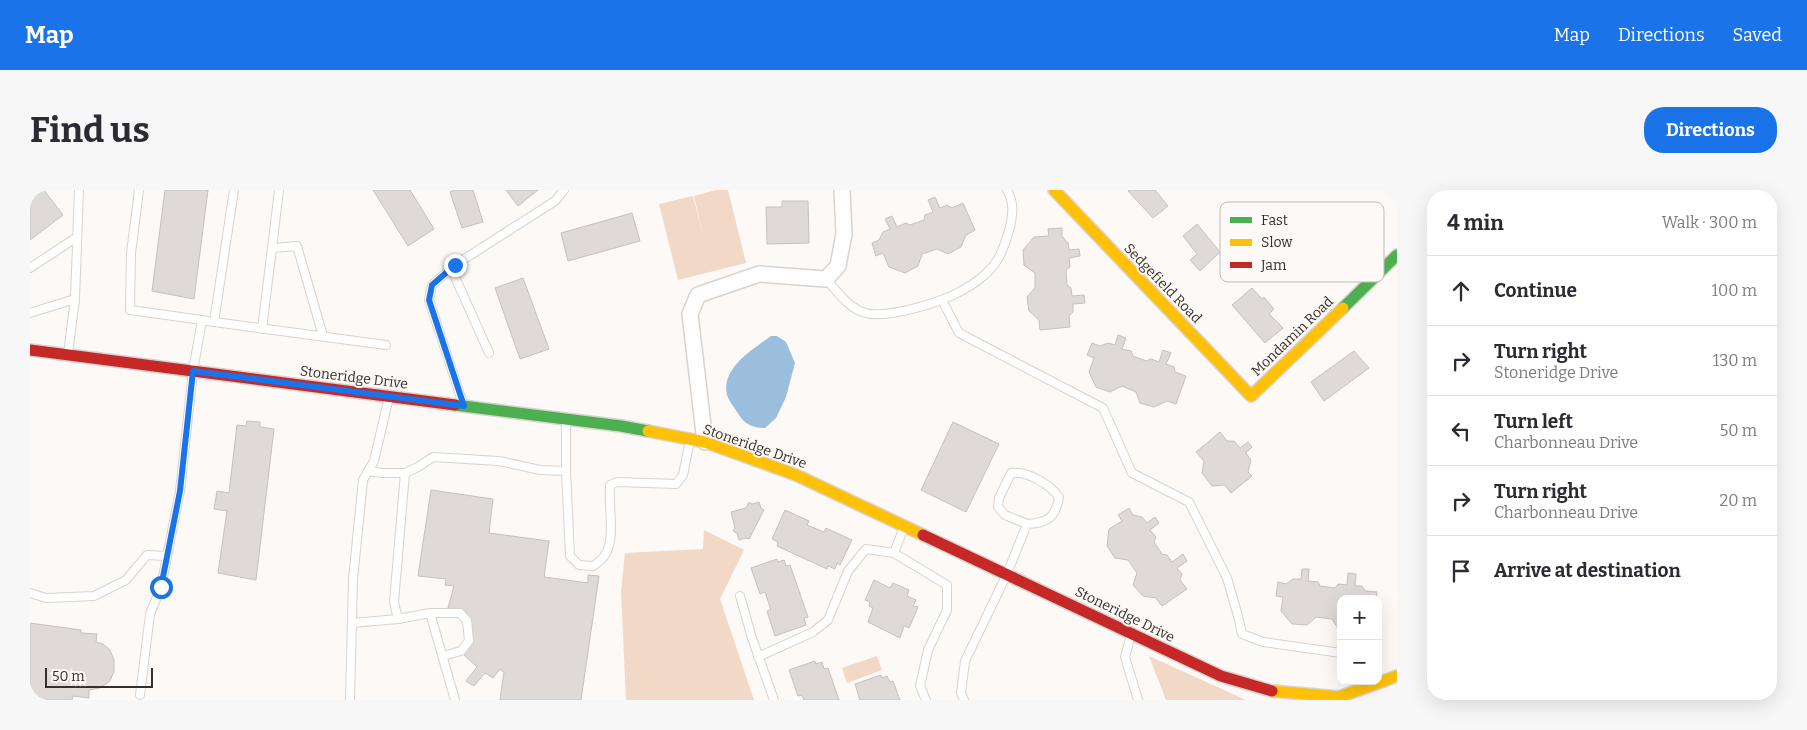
<!DOCTYPE html>
<meta charset="utf-8">
<style>
body{margin:0;font-family:Bitter,serif;background:#f7f7f7;color:#2b2b33}
.controls{position:absolute;right:15px;bottom:15px;display:grid;overflow:hidden;border-radius:10px;box-shadow:0 5px 20px #0002}
.controls button{width:45px;height:45px;display:grid;place-items:center;padding:0;border:0;border-bottom:1px solid #e1e1e2;background:#fff;color:#2b2b33;font:25px sans-serif}
.scale{position:absolute;left:15px;bottom:12px;width:108px;box-sizing:border-box;padding-left:5px;border:2px solid #362f2a;border-top:0;font-size:14px;line-height:18px;white-space:nowrap;color:#362f2a;-webkit-text-stroke:4px #fdf9f6;paint-order:stroke}
.stop{position:absolute;width:15px;height:15px;margin:-11px;border:4px solid #1a73e8;border-radius:50%;background:#fff}
.stop.end{background:#1a73e8;border-color:#fff;box-shadow:0 1px 5px #0008}
.list{margin:0;padding:0;list-style:none}
h2{display:flex;justify-content:space-between;align-items:center;height:65px;margin:0;padding:0 20px;font-size:21px}
h2 small{font-size:16px;font-weight:400;color:#7c7c81}
.list li{display:grid;grid-template-columns:32px 1fr auto;gap:15px;align-items:center;box-sizing:border-box;height:70px;padding:0 20px;border-top:1px solid #e1e1e2}
.list b{display:block;font-size:19px;white-space:nowrap}
.list p{margin:0;font-size:16px;white-space:nowrap;color:#7c7c81}
.list em{font-size:16px;font-style:normal;color:#7c7c81}
.icon{flex:none;width:28px;height:28px;fill:none;stroke:currentColor;stroke-width:2;stroke-linecap:round;stroke-linejoin:round}
.map{position:relative;flex:none;width:1367px;height:510px;overflow:hidden;border-radius:20px}
header{display:flex;align-items:center;gap:30px;box-sizing:border-box;height:70px;padding:0 25px;background:#1a73e8;color:#fff}
header strong{font-size:24px}
nav{display:flex;gap:28px;margin-inline-start:auto;font-size:18px}
.intro{display:flex;align-items:center;justify-content:space-between;box-sizing:border-box;height:120px;padding:0 30px}
h1{margin:0;font-size:35px}
.button{padding:12px 22px;border-radius:20px;background:#1a73e8;color:#fff;font-size:18px;font-weight:700}
main{display:flex;gap:30px;padding:0 30px}
aside{flex:1;background:#fff;border-radius:20px;box-shadow:0 5px 20px #0002}
.map>svg:first-child{display:block}
</style>
<header>
<strong>Map</strong>
<nav><a>Map</a><a>Directions</a><a>Saved</a></nav>
</header>
<div class="intro"><h1>Find us</h1><a class="button">Directions</a></div>
<main>
<div class="map">
<svg width="1367" height="510" viewBox="0 0 1367 510">
<rect width="100%" height="100%" fill="#fcf9f7"/>
<g fill="#f2d8c7">
<path d="M686 0H698L716 73 648 90 629 14 663 6 674 48 664 6Z"/>
<path d="M674 340 714 360 690 409 724 510H596L591 402 595 363 673 359Z"/>
<path d="M847 466 852 480 817 493 812 478Z"/>
<path d="M1119 466 1216 510H1136Z"/>
</g>
<path fill="#9bbedc" d="M741 146H747L756 152 765 173 756 207 746 228 735 238C722 238 714 234 707 222 704 217 699 211 697 205 691 178 722 160 741 146Z"/>
<g fill="#dfd9d7" stroke="#c6c0be">
<path d="M0 0H14L33 25 0 50Z"/>
<path d="M135 0H178L164 109 122 101Z"/>
<path d="M343 0H380L404 39 378 56Z"/>
<path d="M425 0H443L453 32 432 38 420 2Z"/>
<path d="M476 0H508L488 16Z"/>
<path d="M1100 0H1125L1138 16 1123 28 1098 1Z"/>
<path d="M905 7 910 18 917 15 922 18 933 13 945 40 936 45 931 57 918 64 907 59 892 64 888 76 875 83 859 77 853 63 846 66 842 53 849 50 853 42 860 39 855 29 862 26 867 37 876 33 880 35 894 30 895 25 903 22 898 10Z"/>
<path d="M752 11H778L779 53 737 54 736 17H752Z"/>
<path d="M602 23 610 51 538 71 531 43Z"/>
<path d="M1167 34 1190 62 1170 81 1160 70 1167 64 1153 46Z"/>
<path d="M1032 38V46L1038 53 1039 60 1049 59 1050 66 1039 68 1040 77 1036 80 1037 95 1041 98 1042 106 1054 105 1055 113 1043 114V122L1039 126 1040 137 1010 140 1009 130 999 121 997 107 1005 98V83L994 75 993 60 1004 47 1019 46 1018 39Z"/>
<path d="M493 88 519 159 490 169 465 98Z"/>
<path d="M1222 98 1232 109 1234 107 1244 119 1239 124 1253 138 1235 153 1202 115Z"/>
<path d="M1088 145 1096 148 1092 159 1101 161 1103 166 1116 171 1121 169 1129 172 1133 160 1141 163 1136 174 1144 177 1145 182 1156 186 1146 214 1137 211 1124 217 1110 213 1106 202 1092 196 1080 202 1066 197 1059 182 1064 168 1057 165 1062 153 1070 156 1078 153 1085 155Z"/>
<path d="M1324 161 1339 178 1294 211 1281 192Z"/>
<path d="M217 231 230 232V237L244 239 226 390 188 383 197 321 184 319 187 301 199 303 207 235 216 236Z"/>
<path d="M923 232 969 254 936 322 891 300Z"/>
<path d="M1190 242 1197 251H1204L1210 258 1218 252 1222 257 1216 263 1221 270 1218 282 1222 286 1201 303 1195 295 1182 296 1172 283 1174 271 1166 262Z"/>
<path d="M401 300 463 309 459 343 519 351 514 387 558 393V385L569 386 551 510H470L474 482 470 479 463 488 455 483 444 496 436 491 447 477 432 463 440 439 427 420 418 418 424 396 415 395 416 389 388 386Z"/>
<path d="M719 312 722 314 729 312 731 318 734 320 719 349 716 348 709 350 707 343 703 341 705 338 701 322 716 318Z"/>
<path d="M1099 318 1103 325 1112 327 1117 333 1125 327 1129 333 1120 340 1126 347 1124 352 1132 364 1137 365 1142 372 1153 364 1157 371 1147 378 1152 384 1150 390 1157 399 1132 416 1126 408 1113 406 1103 395 1107 383 1098 370 1085 368 1077 356 1079 339 1092 331 1088 325Z"/>
<path d="M755 320 779 331 777 335 794 342 796 338 822 350 810 375 807 373 805 379 798 376 797 379 747 356 748 352 742 349Z"/>
<path d="M747 369 748 372 754 370 756 376 760 375 778 427 774 428 776 435 745 446 737 421 741 420 735 402 730 404 721 378Z"/>
<path d="M1272 379H1279L1278 391 1288 392 1290 396 1305 398 1308 394 1317 395 1318 383 1326 384 1325 396H1332L1335 401 1347 402 1346 409H1311V440H1309L1302 429 1286 427 1277 435 1262 434 1251 421 1253 407 1246 406 1248 392 1256 394 1263 389H1271Z"/>
<path d="M844 390 860 398 863 393 879 400 877 406 886 410 883 416 888 417 879 438 874 436 870 448 838 432 843 418 839 416 840 412 835 410Z"/>
<path d="M0 433 51 440V443L67 444 66 452 73 454 80 460 84 470V481L80 491 70 498 59 500V508L43 506 42 510H0Z"/>
<path d="M785 471 786 474 792 472 794 479 798 478 809 510H774L772 505 768 506 759 480Z"/>
<path d="M851 485 852 488 857 486 860 492 863 491 870 510H830L825 494Z"/>
</g>
<g fill="none" stroke-linecap="round" stroke-linejoin="round">
<g stroke="#d8d3cf" stroke-width="10">
<g id="lane">
<path d="M109 0 101 63 100 120 172 130"/>
<path d="M242 58 249 0"/>
<path d="M0 78 47 47"/>
<path d="M421 78 459 163"/>
<path d="M796 89C807 101 819 119 836 123 857 129 912 112 931 101 943 95 958 84 966 72 973 62 977 48 980 37 983 24 984 12 977 0"/>
<path d="M45 109 49 0"/>
<path d="M912 110 929 143 1073 218 1102 283 1159 312 1197 388 1208 426 1212 444 1233 452 1311 463"/>
<path d="M0 123 45 109 38 164"/>
<path d="M184 132 356 155"/>
<path d="M232 139 242 58 267 56 293 146"/>
<path d="M433 214 399 110 402 95 425 75 525 11 534 0"/>
<path d="M536 229V281L540 366 549 375 563 376C567 373 572 370 575 365 586 348 578 316 580 295L587 292 646 294 653 285 660 250"/>
<path d="M339 281 352 283H375L388 277 403 267 469 271 510 280 536 281"/>
<path d="M375 283 364 412 368 429 400 423 425 510"/>
<path d="M874 337 864 363 917 395V420L898 460 890 496 896 510"/>
<path d="M0 403 16 408 64 406 96 390 117 365 137 366"/>
<path d="M710 406 722 448 744 510"/>
<path d="M400 423H430L437 431 439 451 431 461 413 466"/>
<path d="M322 433 368 429"/>
<path d="M1101 445 1095 467 1108 510"/>
<path d="M728 467 783 442 798 430 818 381 836 359 864 363"/>
<path d="M110 505 120 424 131 397 150 301 163 181 172 130 184 132 204 0"/>
<path d="M320 510 323 389 333 290 344 271 359 207"/>
<path d="M934 510 931 503 935 471 977 384 997 334C1018 333 1026 327 1029 307 1019 294 998 281 981 283L969 308 968 317 975 325 997 334"/>
</g>
</g>
<g stroke="#d8d3cf" stroke-width="18">
<path id="street" d="M675 252 660 124 668 105 729 84 796 89 808 76 814 44 812 0"/>
</g>
<g stroke="#d8d3cf" stroke-width="14">
<g id="fast">
<path d="M1313 118 1367 65"/>
<path d="M425 215 591 236 618 241"/>
</g>
</g>
<g stroke="#d8d3cf" stroke-width="14">
<g id="slow">
<path d="M1024 0 1221 206 1313 118"/>
<path d="M618 241 675 252 766 285 893 345"/>
<path d="M1242 501 1309 507 1367 486"/>
</g>
</g>
<g stroke="#d8d3cf" stroke-width="14">
<g id="jam">
<path d="M0 160 425 215"/>
<path d="M893 345 1191 486 1242 501"/>
</g>
</g>
<use href="#lane" stroke="#fffefe" stroke-width="8"/>
<use href="#street" stroke="#fffefe" stroke-width="15"/>
<use href="#fast" stroke="#4caf50" stroke-width="11"/>
<use href="#slow" stroke="#ffc107" stroke-width="11"/>
<use href="#jam" stroke="#c62828" stroke-width="11"/>
</g>
<g fill="none" stroke-linecap="round" stroke-linejoin="round">
<path stroke="#1a73e8" stroke-width="6" d="M131 397 150 301 163 181 434 216 399 110 402 95 425 75"/>
</g>
<g text-anchor="middle" stroke-width="4" stroke-linejoin="round" paint-order="stroke">
<g font-size="14" fill="#362f2a" stroke="#fdf9f6">
<text transform="translate(1133 93) rotate(46)" y="5">Sedgefield Road</text>
<text transform="translate(1262 146) rotate(-44)" y="5">Mondamin Road</text>
<text transform="translate(324 187) rotate(7)" y="5">Stoneridge Drive</text>
<text transform="translate(725 256) rotate(19)" y="5">Stoneridge Drive</text>
<text transform="translate(1095 424) rotate(26)" y="5">Stoneridge Drive</text>
</g>
</g>
<rect x="1190" y="12" width="164" height="80" rx="8" fill="#fdf9f6" stroke="#c1bcb9" stroke-width="1"/>
<rect x="1200" y="27" width="22" height="6" fill="#4caf50"/>
<rect x="1200" y="49" width="22" height="7" fill="#ffc107"/>
<rect x="1200" y="72" width="22" height="6" fill="#c62828"/>
<g font-size="14" fill="#362f2a">
<text x="1231" y="35">Fast</text>
<text x="1231" y="57">Slow</text>
<text x="1231" y="80">Jam</text>
</g>
</svg>
<div class="controls">
<button>+</button>
<button>−</button>
</div>
<div class="scale">50 m</div>
<div class="stop" style="left:131px;top:397px"></div>
<div class="stop end" style="left:425px;top:75px"></div>
</div>
<aside>
<h2>4 min<small>Walk · 300 m</small></h2>
<ul class="list">
<li><svg class="icon" aria-label="ahead" viewBox="0 0 24 24"><path d="M12 20V5M6 11l6-6 6 6"/></svg><div><b>Continue</b></div><em>100 m</em></li>
<li><svg class="icon" aria-label="right" viewBox="0 0 24 24"><path d="M7 20v-9h11M14 6l5 5-5 5"/></svg><div><b>Turn right</b><p>Stoneridge Drive</p></div><em>130 m</em></li>
<li><svg class="icon" aria-label="left" viewBox="0 0 24 24"><path d="M17 20v-9H6M10 6l-5 5 5 5"/></svg><div><b>Turn left</b><p>Charbonneau Drive</p></div><em>50 m</em></li>
<li><svg class="icon" aria-label="right" viewBox="0 0 24 24"><path d="M7 20v-9h11M14 6l5 5-5 5"/></svg><div><b>Turn right</b><p>Charbonneau Drive</p></div><em>20 m</em></li>
<li><svg class="icon" aria-label="arrive" viewBox="0 0 24 24"><path d="M6 21V4h12l-3 4 3 4H6"/></svg><div><b>Arrive at destination</b></div></li>
</ul>
</aside>
</main>
